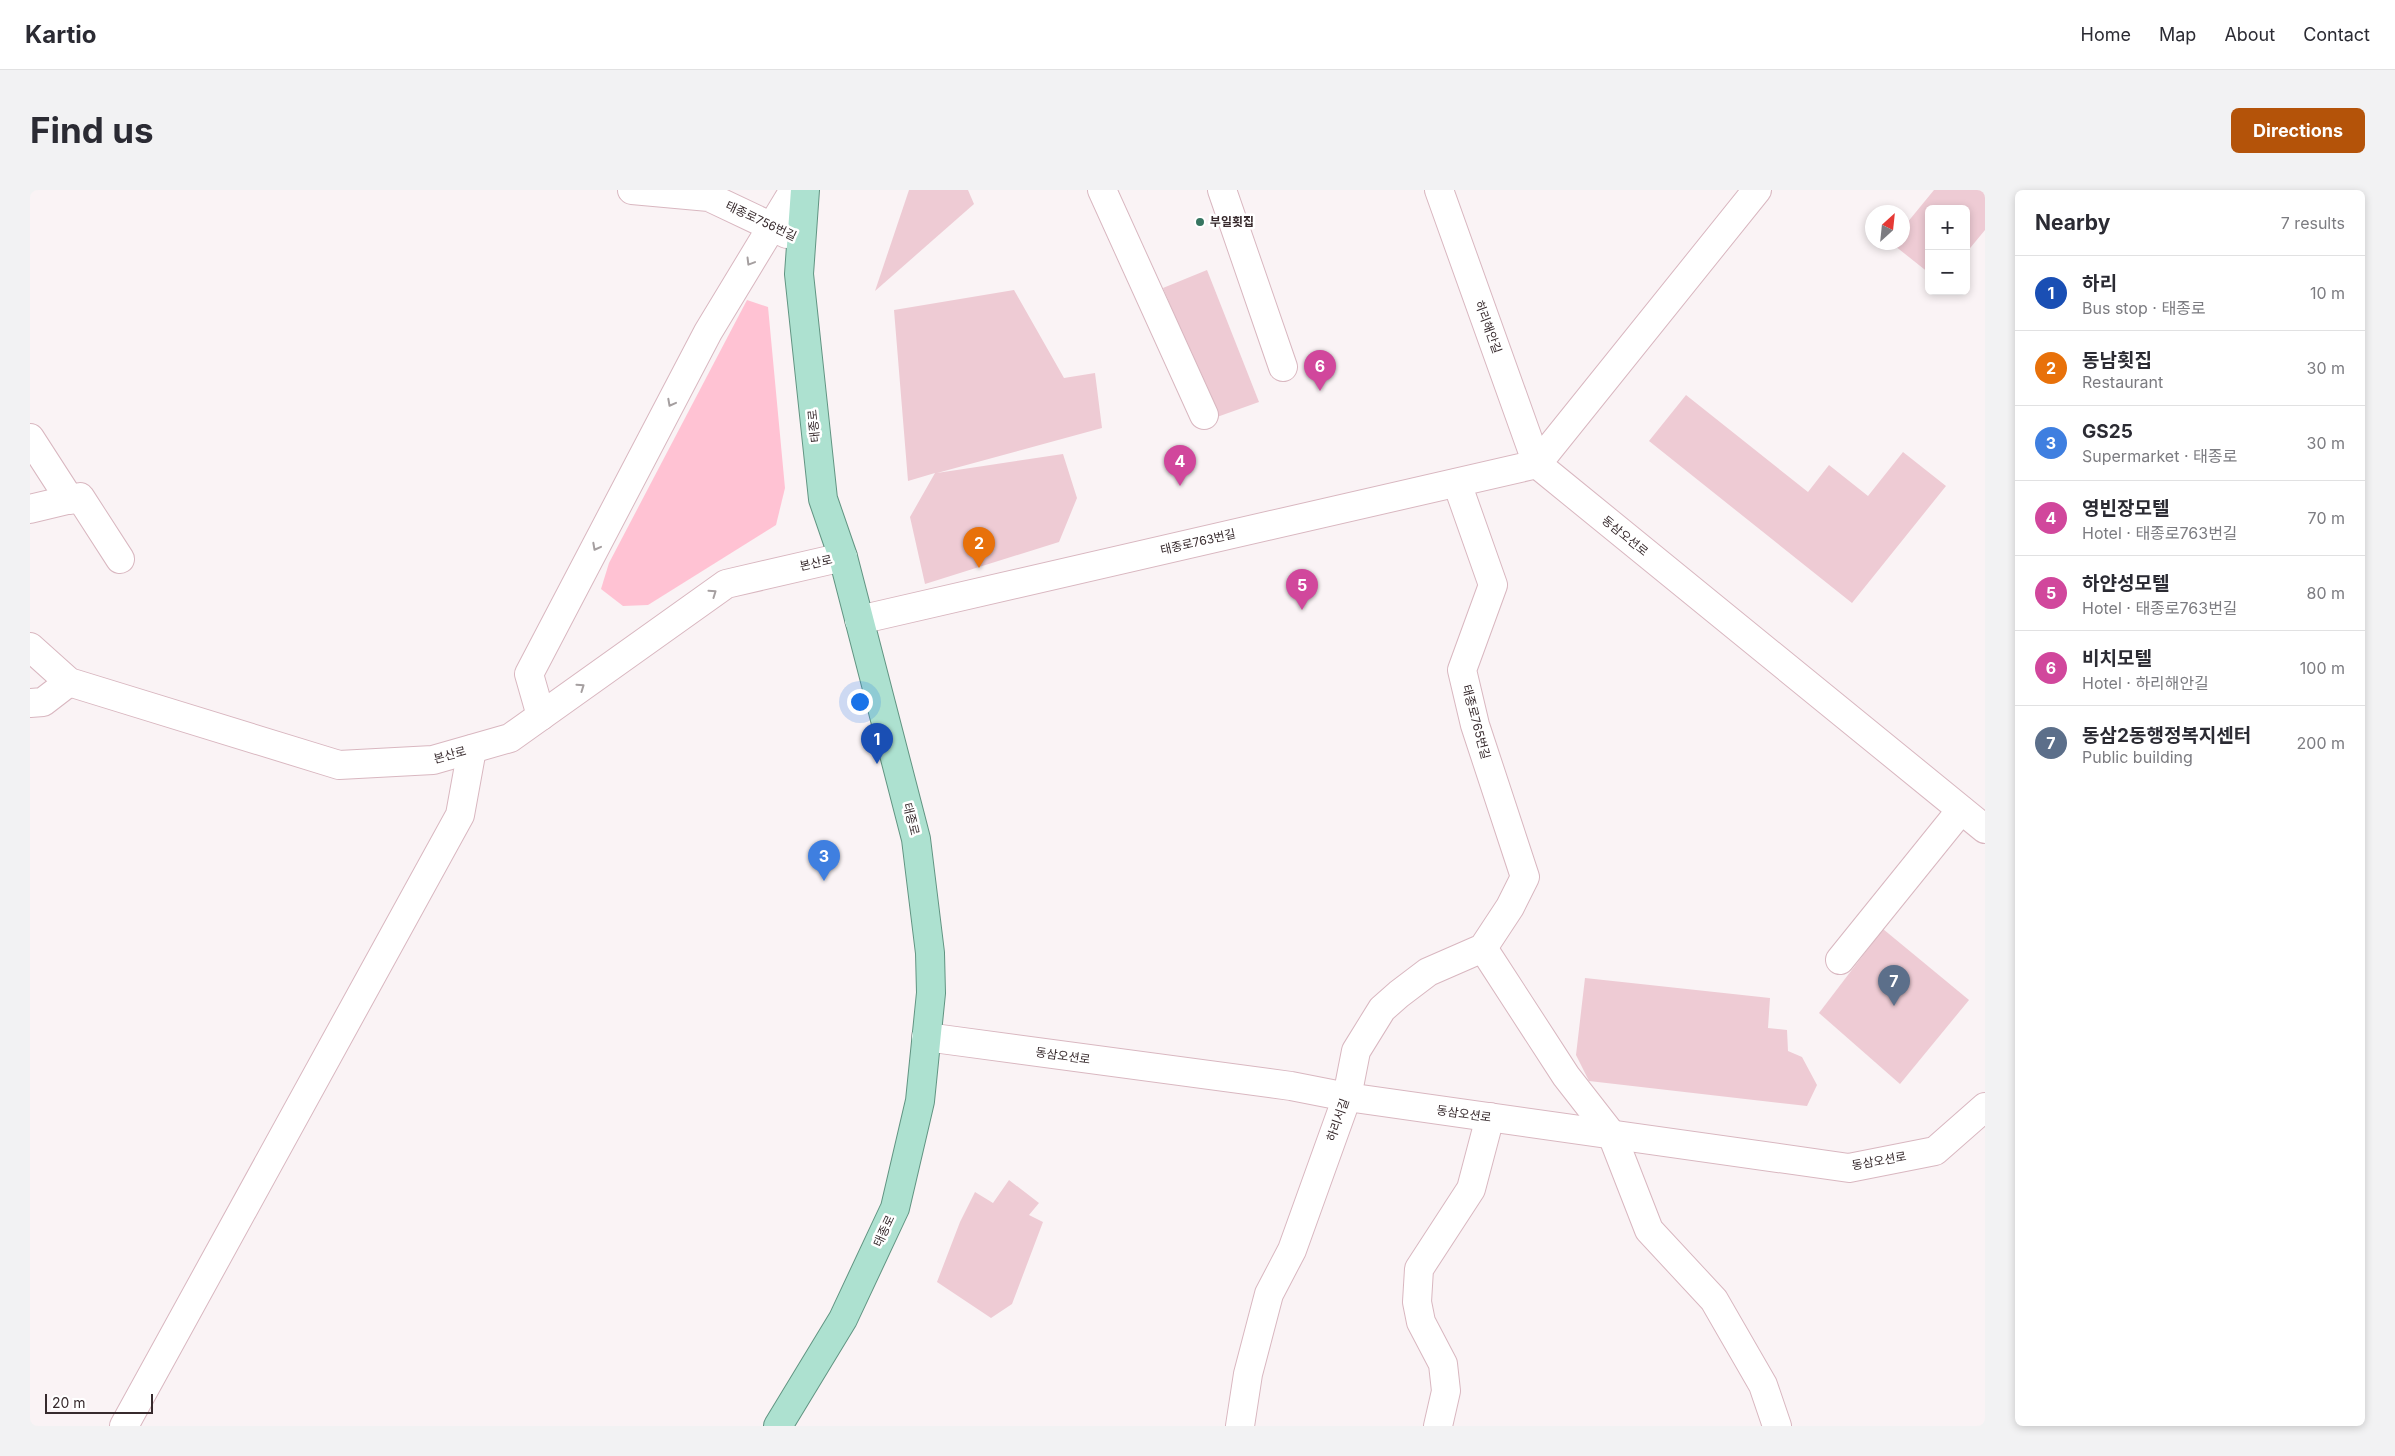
<!DOCTYPE html>
<meta charset="utf-8">
<style>
body{margin:0;font-family:Inter,"Noto Sans KR",sans-serif;background:#f2f2f3;color:#2b2b33}
.controls{position:absolute;right:15px;top:15px;display:grid;overflow:hidden;border-radius:8px;box-shadow:0 2px 8px #0003}
.controls button{width:45px;height:45px;display:grid;place-items:center;padding:0;border:0;border-bottom:1px solid #e1e1e2;background:#fff;color:#2b2b33;font:25px sans-serif}
.compass{position:absolute;left:1835px;top:15px;width:45px;height:45px;border-radius:50%;background:#fff;box-shadow:0 2px 8px #0003;rotate:27deg}
.scale{position:absolute;left:15px;bottom:12px;width:108px;box-sizing:border-box;padding-left:5px;border:2px solid #372a2d;border-top:0;font-size:14px;line-height:18px;white-space:nowrap;color:#372a2d;-webkit-text-stroke:4px #fff;paint-order:stroke}
.you{position:absolute;left:829px;top:511px;width:18px;height:18px;margin:-12px;border:4px solid #fff;border-radius:50%;background:#1a73e8;box-shadow:0 0 0 8px #1a73e833}
.badge{display:grid;place-items:center;width:32px;height:32px;border-radius:50%;background:#b45309;color:#fff;font-size:16px;font-weight:700}
.pin{position:absolute;translate:-50% -41px;filter:drop-shadow(0 1px 2px #0008)}
.pin::after{content:'';position:absolute;top:26px;width:18px;height:15px;background:inherit;clip-path:polygon(0 0,100% 0,50% 100%)}
.list{margin:0;padding:0;list-style:none}
h2{display:flex;justify-content:space-between;align-items:center;height:65px;margin:0;padding:0 20px;font-size:21px}
h2 small{font-size:16px;font-weight:400;color:#7c7c81}
.list li{display:grid;grid-template-columns:32px 1fr auto;gap:15px;align-items:center;box-sizing:border-box;height:75px;padding:0 20px;border-top:1px solid #e1e1e2}
.list b{display:block;font-size:19px;white-space:nowrap}
.list p{margin:0;font-size:16px;white-space:nowrap;color:#7c7c81}
.list em{font-size:16px;font-style:normal;color:#7c7c81}
.map{position:relative;flex:none;width:1955px;height:1236px;overflow:hidden;border-radius:8px}
header{display:flex;align-items:center;gap:30px;box-sizing:border-box;height:70px;padding:0 25px;background:#fff;border-bottom:1px solid #e1e1e2}
header strong{font-size:24px}
nav{display:flex;gap:28px;margin-inline-start:auto;font-size:18px}
.intro{display:flex;align-items:center;justify-content:space-between;box-sizing:border-box;height:120px;padding:0 30px}
h1{margin:0;font-size:35px}
.button{padding:12px 22px;border-radius:8px;background:#b45309;color:#fff;font-size:18px;font-weight:700}
main{display:flex;gap:30px;padding:0 30px}
aside{flex:1;background:#fff;border-radius:8px;box-shadow:0 2px 8px #0003}
.map>svg:first-child{display:block}
</style>
<header>
<strong>Kartio</strong>
<nav><a>Home</a><a>Map</a><a>About</a><a>Contact</a></nav>
</header>
<div class="intro"><h1>Find us</h1><a class="button">Directions</a></div>
<main>
<div class="map">
<svg width="1955" height="1236" viewBox="0 0 1955 1236">
<rect width="100%" height="100%" fill="#faf3f5"/>
<path fill="#ffc2d3" d="M717 110 738 117 755 298 746 335 618 415 593 416 571 399 579 373Z"/>
<g fill="#eecbd4">
<path d="M879 0H938L944 14 845 101Z"/>
<path d="M1904 0H1955V40L1936 63V19H1899V83L1860 52H1872V39Z"/>
<path d="M1177 80 1229 212 1187 227 1133 98Z"/>
<path d="M984 100 1034 188 1065 183 1072 238 907 283 1033 264 1047 308 1029 352 895 394 880 327 905 283 878 291 864 120Z"/>
<path d="M1656 205 1778 302 1799 275 1838 306 1873 262 1916 296 1822 413 1619 251Z"/>
<path d="M1853 739 1939 810 1870 894 1789 823Z"/>
<path d="M1555 788 1740 808 1738 838 1757 840 1758 861 1772 867 1787 895 1777 916 1559 891 1546 865Z"/>
<path d="M979 990 1009 1013 999 1025 1013 1032 982 1114 961 1128 907 1092 930 1032 945 1002 963 1013Z"/>
</g>
<g fill="none" stroke-linecap="round" stroke-linejoin="round">
<g stroke="#d9b7c0" stroke-width="30">
<g id="minor">
<path d="M602 0 679 7 757 44"/>
<path d="M1072 0 1174 225"/>
<path d="M1192 0 1253 177"/>
<path d="M1727 0 1507 274 1955 639"/>
<path d="M0 248 40 310"/>
<path d="M0 319 50 307 90 369"/>
<path d="M829 430 1507 274 1409 0"/>
<path d="M0 457 39 492 309 575 403 570 480 548 696 394 813 367"/>
<path d="M0 513 13 512 39 492"/>
<path d="M511 526 499 484 678 142 764 0"/>
<path d="M1453 758 1536 886 1582 945 1619 1040 1684 1110 1733 1195 1747 1236"/>
<path d="M1810 770 1931 620"/>
<path d="M896 847 1261 896 1317 907 1819 978 1905 961 1955 917"/>
<path d="M94 1236 430 625 442 559"/>
<path d="M1210 1236 1218 1184 1239 1104 1262 1060 1317 907 1326 861 1352 819 1369 804 1398 782 1453 758 1480 717 1495 687 1445 535 1432 480 1463 395 1427 293"/>
<path d="M1408 1236 1416 1201 1413 1174 1391 1132 1387 1112 1389 1079 1441 999 1460 927"/>
</g>
</g>
<g stroke="#619482" stroke-width="30">
<path id="major" d="M748 1236 813 1129 865 1018 890 911 901 803 900 763 886 649 813 367 793 309 769 84 775 0"/>
</g>
<use href="#minor" stroke="#fff" stroke-width="28"/>
<use href="#major" stroke="#ade1d0" stroke-width="28"/>
</g>
<defs><path id="oneway-chevron" d="M-2-3.5L2.5 0L-2 3.5" fill="none" stroke-width="1.6" stroke-linecap="round" stroke-linejoin="round" transform="scale(1.25)"/></defs>
<g stroke="#a59fa0">
<use href="#oneway-chevron" transform="translate(720 72) rotate(121)"/>
<use href="#oneway-chevron" transform="translate(641 213) rotate(118)"/>
<use href="#oneway-chevron" transform="translate(566 357) rotate(118)"/>
<use href="#oneway-chevron" transform="translate(683 403) rotate(-35)"/>
<use href="#oneway-chevron" transform="translate(551 497) rotate(-35)"/>
</g>
<circle fill="#377561" stroke="#fff" stroke-width="2" cx="1170" cy="32" r="5"/>
<g text-anchor="middle" stroke-width="5" stroke-linejoin="round" paint-order="stroke">
<g font-size="12" fill="#372a2d" stroke="#fff">
<text transform="translate(731 31) rotate(25)" y="4">태종로756번길</text>
<text transform="translate(1458 137) rotate(70)" y="4">하리해안길</text>
<text transform="translate(784 236) rotate(-96)" y="4">태종로</text>
<text transform="translate(1595 346) rotate(39)" y="4">동삼오션로</text>
<text transform="translate(1168 352) rotate(-13)" y="4">태종로763번길</text>
<text transform="translate(786 373) rotate(-13)" y="4">본산로</text>
<text transform="translate(1446 532) rotate(75)" y="4">태종로765번길</text>
<text transform="translate(420 565) rotate(-15)" y="4">본산로</text>
<text transform="translate(881 629) rotate(76)" y="4">태종로</text>
<text transform="translate(1033 866) rotate(8)" y="4">동삼오션로</text>
<text transform="translate(1434 924) rotate(8)" y="4">동삼오션로</text>
<text transform="translate(1308 930) rotate(-71)" y="4">하리서길</text>
<text transform="translate(1849 971) rotate(-10)" y="4">동삼오션로</text>
<text transform="translate(854 1041) rotate(-65)" y="4">태종로</text>
</g>
<g font-size="12" font-weight="bold" fill="#372a2d" stroke="#fff" text-anchor="start">
<text x="1180" y="36">부일횟집</text>
</g>
</g>
</svg>
<div class="controls">
<button>+</button>
<button>−</button>
</div>
<svg class="compass" viewBox="-18 -18 36 36"><path d="M0-13l5 13h-10z" fill="#e53935"/><path d="M0 13l5-13h-10z" fill="#7c7c81"/></svg>
<div class="scale">20 m</div>
<div class="you"></div>
<div class="pin badge" style="left:847px;top:574px;background:#1a4fb4">1</div>
<div class="pin badge" style="left:949px;top:378px;background:#e8710a">2</div>
<div class="pin badge" style="left:794px;top:691px;background:#3f7fe0">3</div>
<div class="pin badge" style="left:1150px;top:296px;background:#d1479c">4</div>
<div class="pin badge" style="left:1272px;top:420px;background:#d1479c">5</div>
<div class="pin badge" style="left:1290px;top:201px;background:#d1479c">6</div>
<div class="pin badge" style="left:1864px;top:816px;background:#5c6f8a">7</div>
</div>
<aside>
<h2>Nearby<small>7 results</small></h2>
<ul class="list">
<li><span class="badge" style="background:#1a4fb4">1</span><div><b>하리</b><p>Bus stop · 태종로</p></div><em>10 m</em></li>
<li><span class="badge" style="background:#e8710a">2</span><div><b>동남횟집</b><p>Restaurant</p></div><em>30 m</em></li>
<li><span class="badge" style="background:#3f7fe0">3</span><div><b>GS25</b><p>Supermarket · 태종로</p></div><em>30 m</em></li>
<li><span class="badge" style="background:#d1479c">4</span><div><b>영빈장모텔</b><p>Hotel · 태종로763번길</p></div><em>70 m</em></li>
<li><span class="badge" style="background:#d1479c">5</span><div><b>하얀성모텔</b><p>Hotel · 태종로763번길</p></div><em>80 m</em></li>
<li><span class="badge" style="background:#d1479c">6</span><div><b>비치모텔</b><p>Hotel · 하리해안길</p></div><em>100 m</em></li>
<li><span class="badge" style="background:#5c6f8a">7</span><div><b>동삼2동행정복지센터</b><p>Public building</p></div><em>200 m</em></li>
</ul>
</aside>
</main>
